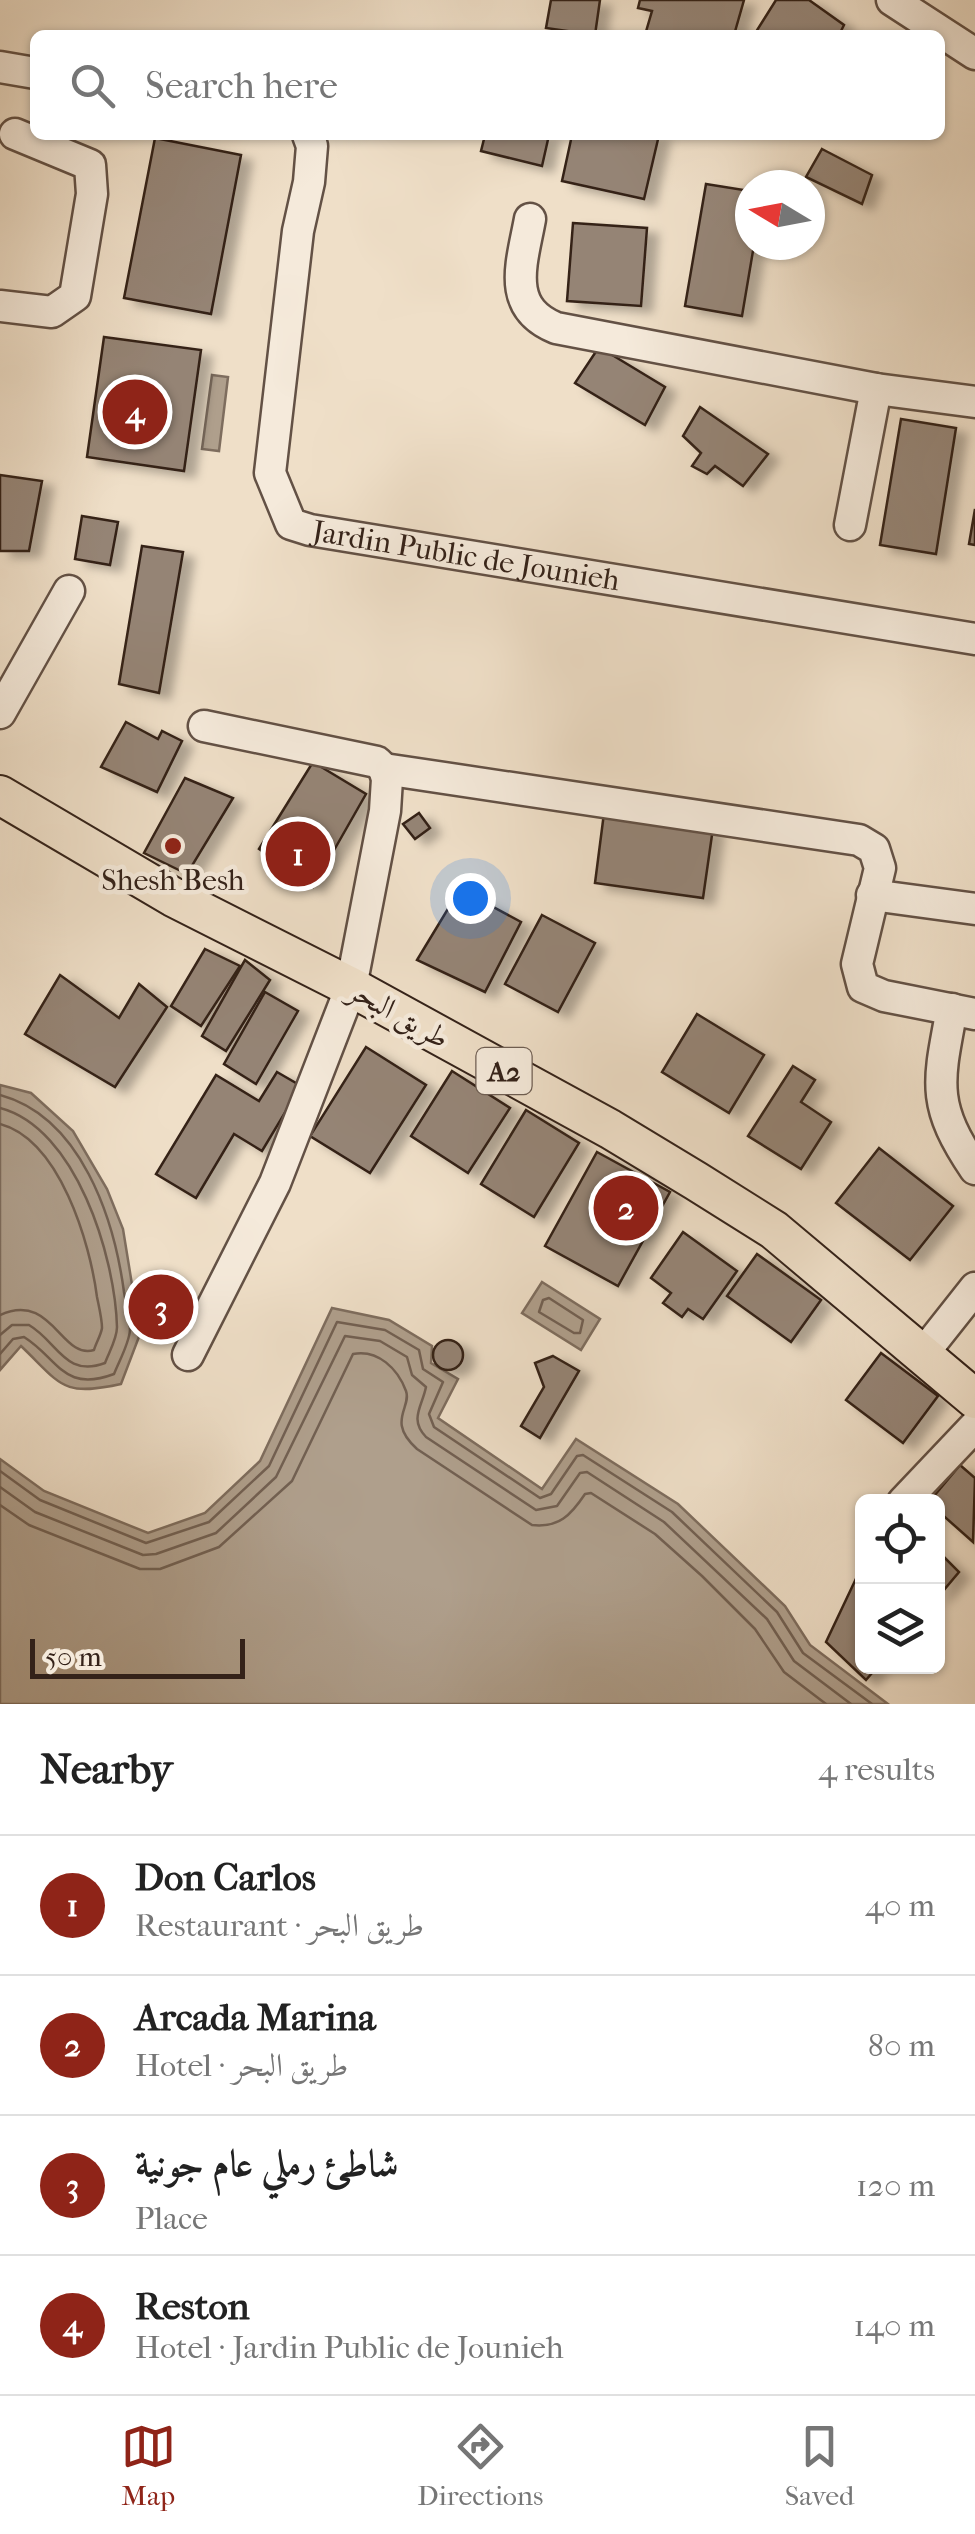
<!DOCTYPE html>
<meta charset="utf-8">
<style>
body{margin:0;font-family:"IM FELL French Canon",Amiri,serif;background:#f6f6f6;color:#222}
.controls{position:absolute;right:30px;bottom:30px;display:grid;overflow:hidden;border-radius:15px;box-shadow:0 2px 8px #0004}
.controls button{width:90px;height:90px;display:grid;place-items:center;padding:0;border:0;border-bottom:2px solid #e0e0e0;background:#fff;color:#222;font:50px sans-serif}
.compass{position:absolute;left:735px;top:170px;width:90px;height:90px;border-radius:50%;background:#fff;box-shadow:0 2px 8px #0004;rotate:280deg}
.scale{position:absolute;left:30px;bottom:25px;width:215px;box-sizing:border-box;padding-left:10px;border:5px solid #342219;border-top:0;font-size:28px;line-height:35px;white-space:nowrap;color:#342219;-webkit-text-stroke:8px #f5eadb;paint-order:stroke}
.you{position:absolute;left:470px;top:898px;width:35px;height:35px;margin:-25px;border:8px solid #fff;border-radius:50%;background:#1a73e8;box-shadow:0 0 0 15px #1a73e833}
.badge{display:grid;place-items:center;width:65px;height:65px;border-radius:50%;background:#8f2418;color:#fff;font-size:32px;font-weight:700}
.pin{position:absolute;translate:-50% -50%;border:5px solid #fff;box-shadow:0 2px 10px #0006}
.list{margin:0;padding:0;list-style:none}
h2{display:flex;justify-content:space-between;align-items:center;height:130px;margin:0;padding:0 40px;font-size:42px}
h2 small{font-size:32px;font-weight:400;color:#767676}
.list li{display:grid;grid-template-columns:65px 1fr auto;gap:30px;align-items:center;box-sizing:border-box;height:140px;padding:0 40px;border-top:2px solid #e0e0e0}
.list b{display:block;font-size:38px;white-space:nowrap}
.list p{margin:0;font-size:32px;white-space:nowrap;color:#767676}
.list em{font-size:32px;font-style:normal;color:#767676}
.icon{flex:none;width:55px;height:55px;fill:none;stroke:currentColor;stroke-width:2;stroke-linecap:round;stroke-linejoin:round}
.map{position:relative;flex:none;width:975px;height:1704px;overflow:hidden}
.search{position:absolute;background:#fff;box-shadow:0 2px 8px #0004;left:30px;right:30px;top:30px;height:110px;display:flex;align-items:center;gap:25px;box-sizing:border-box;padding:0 35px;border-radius:15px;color:#767676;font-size:38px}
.sheet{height:690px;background:#fff}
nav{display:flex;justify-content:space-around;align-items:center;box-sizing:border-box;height:140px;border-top:2px solid #e0e0e0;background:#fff;font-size:28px;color:#767676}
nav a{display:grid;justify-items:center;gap:5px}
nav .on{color:#8f2418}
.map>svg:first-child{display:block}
</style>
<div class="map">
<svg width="975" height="1704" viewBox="0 0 975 1704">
<defs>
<filter id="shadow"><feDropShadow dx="11" dy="6" stdDeviation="5" flood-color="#0004"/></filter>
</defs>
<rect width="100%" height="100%" fill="#efdfc8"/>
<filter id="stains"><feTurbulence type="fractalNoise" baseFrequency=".002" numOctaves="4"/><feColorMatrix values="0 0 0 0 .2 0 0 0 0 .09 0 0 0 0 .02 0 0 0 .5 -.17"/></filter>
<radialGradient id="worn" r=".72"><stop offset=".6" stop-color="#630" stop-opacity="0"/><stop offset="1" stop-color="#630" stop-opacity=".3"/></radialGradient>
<g fill="#af9f8c" stroke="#7e6d5e" stroke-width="2.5">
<path d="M212 375 228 377 219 451 202 449Z"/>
<path d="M0 1085 31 1093 73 1131 107 1189 123 1229 140 1334 121 1384C61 1397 62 1385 21 1346L0 1370Z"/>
<path d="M542 1282 600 1319 581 1350 522 1313Z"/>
<path d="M332 1308 389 1320 432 1346 431 1363 458 1379 438 1418 542 1489 576 1439 678 1504 785 1606 810 1645 888 1704H0V1459L44 1491 148 1533 205 1513 260 1461Z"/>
</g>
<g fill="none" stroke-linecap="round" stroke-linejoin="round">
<g stroke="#726052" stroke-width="2.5">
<path d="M0 1095C81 1117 114 1218 124 1292 126 1304 130 1318 130 1330 129 1344 119 1361 114 1374 63 1393 59 1359 24 1337L13 1339 0 1354"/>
<path d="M0 1108C76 1128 115 1256 117 1327 117 1339 109 1352 105 1363 65 1378 58 1342 29 1325H12L0 1335"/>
<path d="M0 1124C60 1140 90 1243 97 1297 99 1307 102 1319 102 1328 101 1335 96 1343 94 1350 61 1360 52 1291 0 1315"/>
<path d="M549 1298 583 1320 580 1333H574L539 1312 543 1300Z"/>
<path d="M0 1471 40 1500 146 1543 209 1522 269 1466 337 1322 385 1330 419 1350 423 1369 443 1382 429 1414 434 1427 540 1498 551 1494 577 1456 583 1455 672 1512 777 1612 803 1653 872 1704"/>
<path d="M0 1487 35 1512 143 1555 156 1554 216 1533 276 1477 345 1336 380 1341 407 1357 412 1375 426 1387C422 1407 409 1419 426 1437L536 1510 557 1506 580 1473 587 1472 664 1522 767 1619 794 1661 851 1704"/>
<path d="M0 1505 29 1525 140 1569H160L219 1547 292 1481 353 1354C378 1349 398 1369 406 1391 412 1408 386 1421 417 1449L532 1525C559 1528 571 1515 585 1494L591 1493 655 1534 702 1576 755 1629 784 1672 826 1704"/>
</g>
</g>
<g fill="#958474" stroke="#342219" stroke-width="2.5" filter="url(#shadow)">
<path d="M551 0H600L595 35 546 28Z"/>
<path d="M640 0H744L734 35H645L652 11 638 8Z"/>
<path d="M776 0H809L844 25 839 35H754Z"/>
<path d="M485 135H549L542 166 481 151Z"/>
<path d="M572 135H659L644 199 562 181Z"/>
<path d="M155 138 241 155 211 314 124 298Z"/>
<path d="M822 149 872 175 862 204 806 177Z"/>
<path d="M706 184 750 191V245H754L742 316 685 306Z"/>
<path d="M573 223 647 228 641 306 567 301Z"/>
<path d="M104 337 201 350 184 471 87 457Z"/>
<path d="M599 347 665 387 645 425 575 383Z"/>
<path d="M700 407 768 454 743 486 715 466 707 474 692 466 701 453 683 436Z"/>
<path d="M901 419 956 428 936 554 880 545Z"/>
<path d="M0 475 42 481 29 551H0Z"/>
<path d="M975 509V545L969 544Z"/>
<path d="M82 516 118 522 110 565 75 559Z"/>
<path d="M142 546 183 552 159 693 119 684Z"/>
<path d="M126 722 158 739 162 731 182 741 157 792 101 767Z"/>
<path d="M313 762 366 794 313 887 259 849Z"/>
<path d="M185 778 233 798 187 874 144 853Z"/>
<path d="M419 813 430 828 415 839 403 824Z"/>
<path d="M604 813 713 828 703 898 595 883Z"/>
<path d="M460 889 521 922 485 992 417 960Z"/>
<path d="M542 915 595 943 558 1012 505 984Z"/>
<path d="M205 949 240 966 201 1026 171 1006Z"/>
<path d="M245 960 270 980 226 1051 202 1036Z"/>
<path d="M60 975 119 1018 139 984 167 1007 115 1087 25 1034Z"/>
<path d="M265 992 298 1011 256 1084 224 1064Z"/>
<path d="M697 1014 764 1055 729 1113 662 1072Z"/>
<path d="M366 1047 426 1085 370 1173 310 1136Z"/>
<path d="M793 1066 815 1080 801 1102 831 1122 801 1169 748 1136Z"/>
<path d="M452 1071 510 1108 468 1173 411 1136Z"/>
<path d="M277 1072 301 1086 262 1151 234 1134 196 1198 156 1174 216 1075 259 1101Z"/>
<path d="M526 1110 579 1143 534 1217 481 1184Z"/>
<path d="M879 1148 953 1206 910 1260 836 1203Z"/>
<path d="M597 1152 670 1192 618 1286 545 1246Z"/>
<path d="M683 1232 737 1271 703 1319 688 1309 682 1317 663 1303 671 1293 651 1278Z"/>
<path d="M757 1254 821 1300 791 1342 727 1296Z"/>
<circle cx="448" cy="1355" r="15"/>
<path d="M881 1353 938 1396 903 1443 846 1400Z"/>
<path d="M553 1356 579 1371 540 1438 521 1426 544 1387 535 1363Z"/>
<path d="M960 1465 975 1478 973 1542 938 1511V1502H929Z"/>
<path d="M938 1551 959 1572 938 1597Z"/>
<path d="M862 1566V1666H878L866 1680 826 1642Z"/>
</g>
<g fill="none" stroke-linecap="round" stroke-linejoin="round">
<g stroke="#635145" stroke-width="35">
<g id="minor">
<path d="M892 0 975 54"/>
<path d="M0 67 35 73"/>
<path id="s1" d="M308 135 312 146 309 182 298 231 270 473 291 524 310 530 975 639"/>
<path d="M530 219C522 263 505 307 556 328L876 389 975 402"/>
<path d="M0 306 52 312 75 296 92 194 90 165 15 134"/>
<path d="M850 525 876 389"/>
<path d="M0 713 69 591"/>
<path d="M384 769 859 840 874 849 880 868 857 964 863 987 884 996 975 1014"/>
<path d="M872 895 975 909"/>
<path d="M952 1009C938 1083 931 1104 975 1169"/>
<path d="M188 1355 275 1183 351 987 385 811 387 779 384 769 377 762 204 726"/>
<path d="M922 1355 975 1288"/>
<path d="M903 1502 975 1426"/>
</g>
</g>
<g stroke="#342219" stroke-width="42">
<path id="major" d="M0 795 173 897 351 987 610 1129 696 1181 774 1230 975 1399"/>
</g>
<use href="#minor" stroke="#f5eadb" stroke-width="30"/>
<use href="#major" stroke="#efdfc8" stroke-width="38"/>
</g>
<circle fill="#8f2418" stroke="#f5eadb" stroke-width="4" cx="173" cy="846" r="10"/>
<g text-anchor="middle" stroke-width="9" stroke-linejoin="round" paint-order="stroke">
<rect fill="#f5eadb" stroke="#6e5e53" stroke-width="2.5" x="476.5" y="1048" width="55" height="46" rx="8"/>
<g font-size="28" font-weight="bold" fill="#342219">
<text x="504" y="1081">A2</text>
</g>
<g font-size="30" fill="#342219" stroke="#f5eadb">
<text dy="10" stroke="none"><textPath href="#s1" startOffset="575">Jardin Public de Jounieh</textPath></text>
<text transform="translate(399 1014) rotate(29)" y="10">طريق البحر</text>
</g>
<g font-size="30" fill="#342219" stroke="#f5eadb">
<text x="173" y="890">Shesh Besh</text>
</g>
</g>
<rect width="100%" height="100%" filter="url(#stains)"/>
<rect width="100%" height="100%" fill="url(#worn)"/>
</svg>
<div class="controls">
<button><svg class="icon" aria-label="locate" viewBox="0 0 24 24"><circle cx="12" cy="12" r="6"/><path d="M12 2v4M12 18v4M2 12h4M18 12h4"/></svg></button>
<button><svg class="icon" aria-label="layers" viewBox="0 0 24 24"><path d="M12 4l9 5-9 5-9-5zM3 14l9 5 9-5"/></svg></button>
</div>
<svg class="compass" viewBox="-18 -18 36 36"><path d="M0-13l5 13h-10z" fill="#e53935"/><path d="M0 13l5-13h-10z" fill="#767676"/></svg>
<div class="scale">50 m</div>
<div class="you"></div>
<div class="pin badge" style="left:298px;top:854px">1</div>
<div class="pin badge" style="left:626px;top:1208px">2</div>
<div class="pin badge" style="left:161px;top:1307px">3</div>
<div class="pin badge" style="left:135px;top:412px">4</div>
<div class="search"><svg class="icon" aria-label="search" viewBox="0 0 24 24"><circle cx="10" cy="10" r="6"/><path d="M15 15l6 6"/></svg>Search here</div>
</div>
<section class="sheet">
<h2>Nearby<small>4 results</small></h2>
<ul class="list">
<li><span class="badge">1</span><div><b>Don Carlos</b><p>Restaurant · طريق البحر</p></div><em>40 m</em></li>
<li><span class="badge">2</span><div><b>Arcada Marina</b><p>Hotel · طريق البحر</p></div><em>80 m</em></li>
<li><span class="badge">3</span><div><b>شاطئ رملي عام جونية</b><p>Place</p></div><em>120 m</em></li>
<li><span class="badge">4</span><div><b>Reston</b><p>Hotel · Jardin Public de Jounieh</p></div><em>140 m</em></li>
</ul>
</section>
<nav>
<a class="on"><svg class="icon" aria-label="map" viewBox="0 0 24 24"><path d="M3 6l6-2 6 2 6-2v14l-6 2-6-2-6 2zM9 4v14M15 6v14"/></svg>Map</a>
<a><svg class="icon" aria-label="directions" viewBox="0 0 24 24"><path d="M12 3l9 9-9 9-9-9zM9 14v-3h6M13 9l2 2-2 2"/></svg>Directions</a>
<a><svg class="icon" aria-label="saved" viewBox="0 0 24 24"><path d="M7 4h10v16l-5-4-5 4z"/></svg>Saved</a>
</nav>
